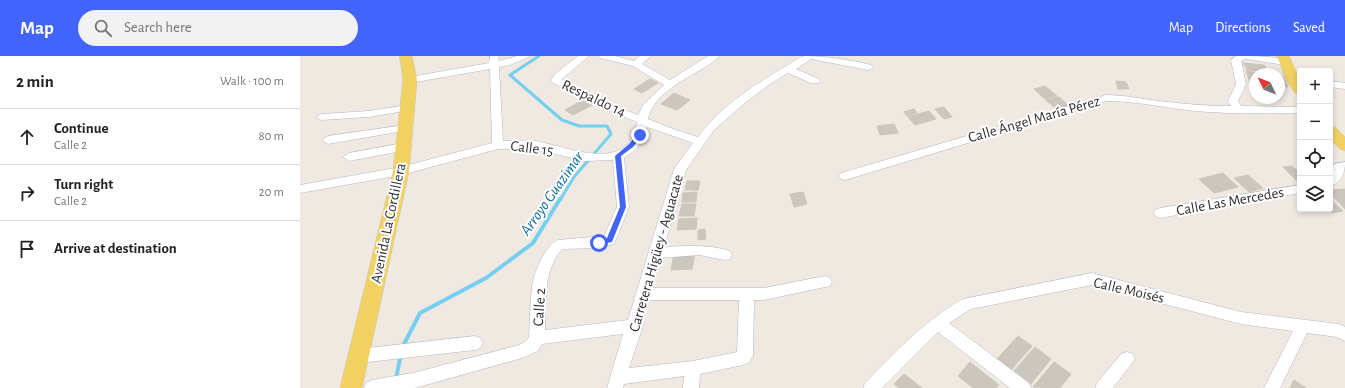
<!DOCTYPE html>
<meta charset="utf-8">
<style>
body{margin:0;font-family:"Alegreya Sans",sans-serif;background:#f2f2f2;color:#222}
.controls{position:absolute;right:12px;top:12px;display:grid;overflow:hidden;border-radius:4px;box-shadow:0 2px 6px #0003}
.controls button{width:36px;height:36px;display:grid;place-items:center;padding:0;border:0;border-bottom:1px solid #e0e0e0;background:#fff;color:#222;font:20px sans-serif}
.compass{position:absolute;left:949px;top:12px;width:36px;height:36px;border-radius:50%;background:#fff;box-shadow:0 2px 6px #0003;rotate:313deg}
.stop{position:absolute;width:12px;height:12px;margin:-9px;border:3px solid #4264fb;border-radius:50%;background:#fff}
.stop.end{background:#4264fb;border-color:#fff;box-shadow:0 1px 4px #0008}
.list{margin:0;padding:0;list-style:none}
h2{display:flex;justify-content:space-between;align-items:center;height:52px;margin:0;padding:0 16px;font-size:17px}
h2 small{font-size:13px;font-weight:400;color:#767676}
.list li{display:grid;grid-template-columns:26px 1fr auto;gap:12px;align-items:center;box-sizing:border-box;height:56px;padding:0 16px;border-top:1px solid #e0e0e0}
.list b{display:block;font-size:15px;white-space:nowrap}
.list p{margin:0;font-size:13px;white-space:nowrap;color:#767676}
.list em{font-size:13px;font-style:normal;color:#767676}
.icon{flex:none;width:22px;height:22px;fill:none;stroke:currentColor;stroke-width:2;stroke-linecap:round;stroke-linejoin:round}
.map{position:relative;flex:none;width:1045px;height:332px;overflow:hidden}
header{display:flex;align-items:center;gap:24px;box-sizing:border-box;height:56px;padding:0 20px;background:#4264fb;color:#fff}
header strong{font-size:19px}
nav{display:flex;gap:22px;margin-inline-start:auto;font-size:14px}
.search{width:280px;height:36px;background:#f2f2f2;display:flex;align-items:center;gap:10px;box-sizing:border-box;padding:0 14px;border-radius:22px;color:#767676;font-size:15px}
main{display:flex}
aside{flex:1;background:#fff}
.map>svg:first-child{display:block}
</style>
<header>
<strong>Map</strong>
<div class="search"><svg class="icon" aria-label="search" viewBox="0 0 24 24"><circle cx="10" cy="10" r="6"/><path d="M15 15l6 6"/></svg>Search here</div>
<nav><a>Map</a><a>Directions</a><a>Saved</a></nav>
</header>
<main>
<aside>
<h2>2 min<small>Walk · 100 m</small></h2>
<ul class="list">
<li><svg class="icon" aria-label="ahead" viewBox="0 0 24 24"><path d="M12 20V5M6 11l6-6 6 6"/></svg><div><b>Continue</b><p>Calle 2</p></div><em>80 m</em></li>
<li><svg class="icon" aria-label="right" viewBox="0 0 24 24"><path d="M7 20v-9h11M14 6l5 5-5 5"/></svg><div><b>Turn right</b><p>Calle 2</p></div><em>20 m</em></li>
<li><svg class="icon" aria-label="arrive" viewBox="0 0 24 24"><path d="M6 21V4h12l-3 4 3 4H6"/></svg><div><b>Arrive at destination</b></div></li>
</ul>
</aside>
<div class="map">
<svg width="1045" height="332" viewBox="0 0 1045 332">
<rect width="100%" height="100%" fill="#efe9e1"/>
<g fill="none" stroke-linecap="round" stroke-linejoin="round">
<path stroke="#75cff0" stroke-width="3" d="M239 0 210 19 262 64 279 70H307L311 78 274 121 260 144"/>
<g stroke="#75cff0" stroke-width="4">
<path d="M102 292 120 257 186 222 233 187 260 143"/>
<path d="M94 332 101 298"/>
</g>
</g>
<g fill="#cbc7bf" stroke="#cbc5ba">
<path d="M943 7 964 9 969 16 947 14Z"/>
<path d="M946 15 966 18H955V26H950Z"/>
<path d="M979 20H983L988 31 979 30Z"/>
<path d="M350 23 358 27 342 37 334 33Z"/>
<path d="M816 25 826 26 829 33H818Z"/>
<path d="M745 30 757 40 745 43 734 33Z"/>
<path d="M374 37 390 44 377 54 361 48Z"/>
<path d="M759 41 769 50 756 53 746 44Z"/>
<path d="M283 44 292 49 273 59 265 54Z"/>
<path d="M644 51 652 61 644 63 635 53Z"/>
<path d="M614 53 617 57 607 60 604 56Z"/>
<path d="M629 55 636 63 615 69 608 61Z"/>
<path d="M594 68 598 77 580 79 577 70Z"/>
<path d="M992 110 1000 117V125H997L983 111Z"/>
<path d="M923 117 938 131 914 137 899 123Z"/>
<path d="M948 119 963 132 949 136 934 122Z"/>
<path d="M387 125H400L398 134H385Z"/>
<path d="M1045 133V153L1030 137V134Z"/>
<path d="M397 136 396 146H382L383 137Z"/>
<path d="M503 136 507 148 494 151 490 138Z"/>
<path d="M1030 143 1043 155 1032 157 1027 153H1030Z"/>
<path d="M382 148H396L394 160H379Z"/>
<path d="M397 162 396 173 377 174 379 163Z"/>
<path d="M405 173 406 183 398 184V174Z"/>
<path d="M374 198H395L392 213 371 214Z"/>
<path d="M718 280 732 290 711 314 697 303Z"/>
<path d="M735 291 751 303 730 329 713 316Z"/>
<path d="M670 306 699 329 696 332H673L658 320Z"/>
<path d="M754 306 771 318 760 332 733 331Z"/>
<path d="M604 318 622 332H599L594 328Z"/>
<path d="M994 324 1006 332H990Z"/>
</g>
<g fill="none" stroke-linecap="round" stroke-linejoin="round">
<g stroke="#b4b7c1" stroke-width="1">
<g id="minor">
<path d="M190 0H198L199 5 217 0H231L210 9 199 11 203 85C214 85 225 84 235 85 267 90 329 120 337 66L295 49 252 26 251 24 255 18 278 0H289L262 23 303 45 338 59 344 48 364 29 333 10 300 2 298 0H315L334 5 340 0H351L342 8 370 24 408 0H420C415 5 408 9 402 13 383 24 353 39 348 63L376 74 398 81C420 51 454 29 486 10 491 7 499 1 505 0 526 0 551 4 571 9L573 11 571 13 568 14 511 3 496 13 519 23 520 25 519 27H511L488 17 470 28 446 46 414 74 386 114 364 191C386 190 408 188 430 195L432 199 430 203 425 204 399 199 360 202 352 232H464L525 220 530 222 532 226 530 230 464 244H454L453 299C450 305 449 307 443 309L400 318 399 332H383L384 320 324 328 323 332H307L323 278 242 288 238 295 222 302 115 332H64L66 327 72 324 113 317 219 289 226 285 229 281C230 264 230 247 232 231 233 218 246 188 258 184L304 180 317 151 313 104 285 105 234 93H198L101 119 0 137V129L101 111 192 87 190 13 110 27 105 24 110 21 189 7ZM347 71 393 87 374 113 328 264 245 274C246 247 243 215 262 193L299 192 314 188 329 151 324 102C336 94 345 86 347 71ZM348 244H439L437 296 393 305 329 312 343 270 342 268Z"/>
<path d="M936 0C948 0 982 0 990 6L985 9 945 3 941 5 946 28 938 45 941 50 1000 51V57C969 57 938 58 908 56 874 54 840 45 807 45L545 124 541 123 539 120 541 117 806 39C824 39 841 43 859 45 883 48 907 50 931 50L928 45 936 28 931 4Z"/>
<path d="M1030 25 1045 27V33L1030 31Z"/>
<path d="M107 49 111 50 112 52 111 54 69 61 21 64 16 61 21 58 69 55Z"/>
<path d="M105 69 109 70 111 72 109 74 28 88 22 84 28 80Z"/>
<path d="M103 87 109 91 107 94 49 105 43 101 49 97Z"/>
<path d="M1045 106C1045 116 1042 127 1030 130V119L1034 108Z"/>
<path d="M1000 129V137L860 162 855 160 854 157 855 154 860 152Z"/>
<path d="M792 217 941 256 1039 268 1045 271V285L1037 281 1007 277 980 332H964L993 275 941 268 792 229 671 253 649 267 729 327 731 332H710L638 276 582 332H563L565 327C596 296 625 264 663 243Z"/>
<path d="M175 280 180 282 183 287 180 292 175 294 59 307 53 305 51 300 53 295 59 293Z"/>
<path d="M827 296 833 298 835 303 813 332H795L797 327 821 298Z"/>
</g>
</g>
<g stroke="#c9c9c9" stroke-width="1">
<g id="major">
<path d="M100 0H112L117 24 109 115 62 332H40L93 115 103 24Z"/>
<path d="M977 0H989L1000 24V38L995 37 987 25Z"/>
<path d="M1030 69 1035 71 1045 81V95L1040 93 1030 83Z"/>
</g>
</g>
<use href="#minor" fill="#fff" fill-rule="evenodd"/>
<use href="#major" fill="#f2d163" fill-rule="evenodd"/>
</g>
<path fill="#4264fb" d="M338 77 342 79 333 91 321 100 326 151 312 186 297 189V185L307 182 320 151 315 100 329 88Z"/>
<g text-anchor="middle" stroke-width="4" stroke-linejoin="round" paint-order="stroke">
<g font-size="15" fill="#2e2e2e" stroke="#fff">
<text transform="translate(294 42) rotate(25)" y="5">Respaldo 14</text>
<text transform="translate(734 63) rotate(-16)" y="5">Calle Ángel María Pérez</text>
<text transform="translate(232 92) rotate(7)" y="5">Calle 15</text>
<text transform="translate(930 145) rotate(-10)" y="5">Calle Las Mercedes</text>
<text transform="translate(88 167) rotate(-78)" y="5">Avenida La Cordillera</text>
<text transform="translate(356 197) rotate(-74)" y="5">Carretera Higüey - Aguacate</text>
<text transform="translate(829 234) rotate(13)" y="5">Calle Moisés</text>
<text transform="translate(239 251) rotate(-86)" y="5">Calle 2</text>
</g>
<g font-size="16" font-style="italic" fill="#0d6fa3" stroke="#fff">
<text transform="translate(251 137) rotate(-55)" y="6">Arroyo Guazimar</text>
</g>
</g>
</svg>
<div class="controls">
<button>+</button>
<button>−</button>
<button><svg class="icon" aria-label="locate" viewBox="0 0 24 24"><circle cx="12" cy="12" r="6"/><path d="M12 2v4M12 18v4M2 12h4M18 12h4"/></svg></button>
<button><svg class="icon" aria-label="layers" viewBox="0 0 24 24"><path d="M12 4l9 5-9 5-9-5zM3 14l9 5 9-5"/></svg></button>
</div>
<svg class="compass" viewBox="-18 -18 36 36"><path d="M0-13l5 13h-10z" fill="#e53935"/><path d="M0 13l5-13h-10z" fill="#767676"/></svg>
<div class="stop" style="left:299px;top:187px"></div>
<div class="stop end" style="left:340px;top:79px"></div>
</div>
</main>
